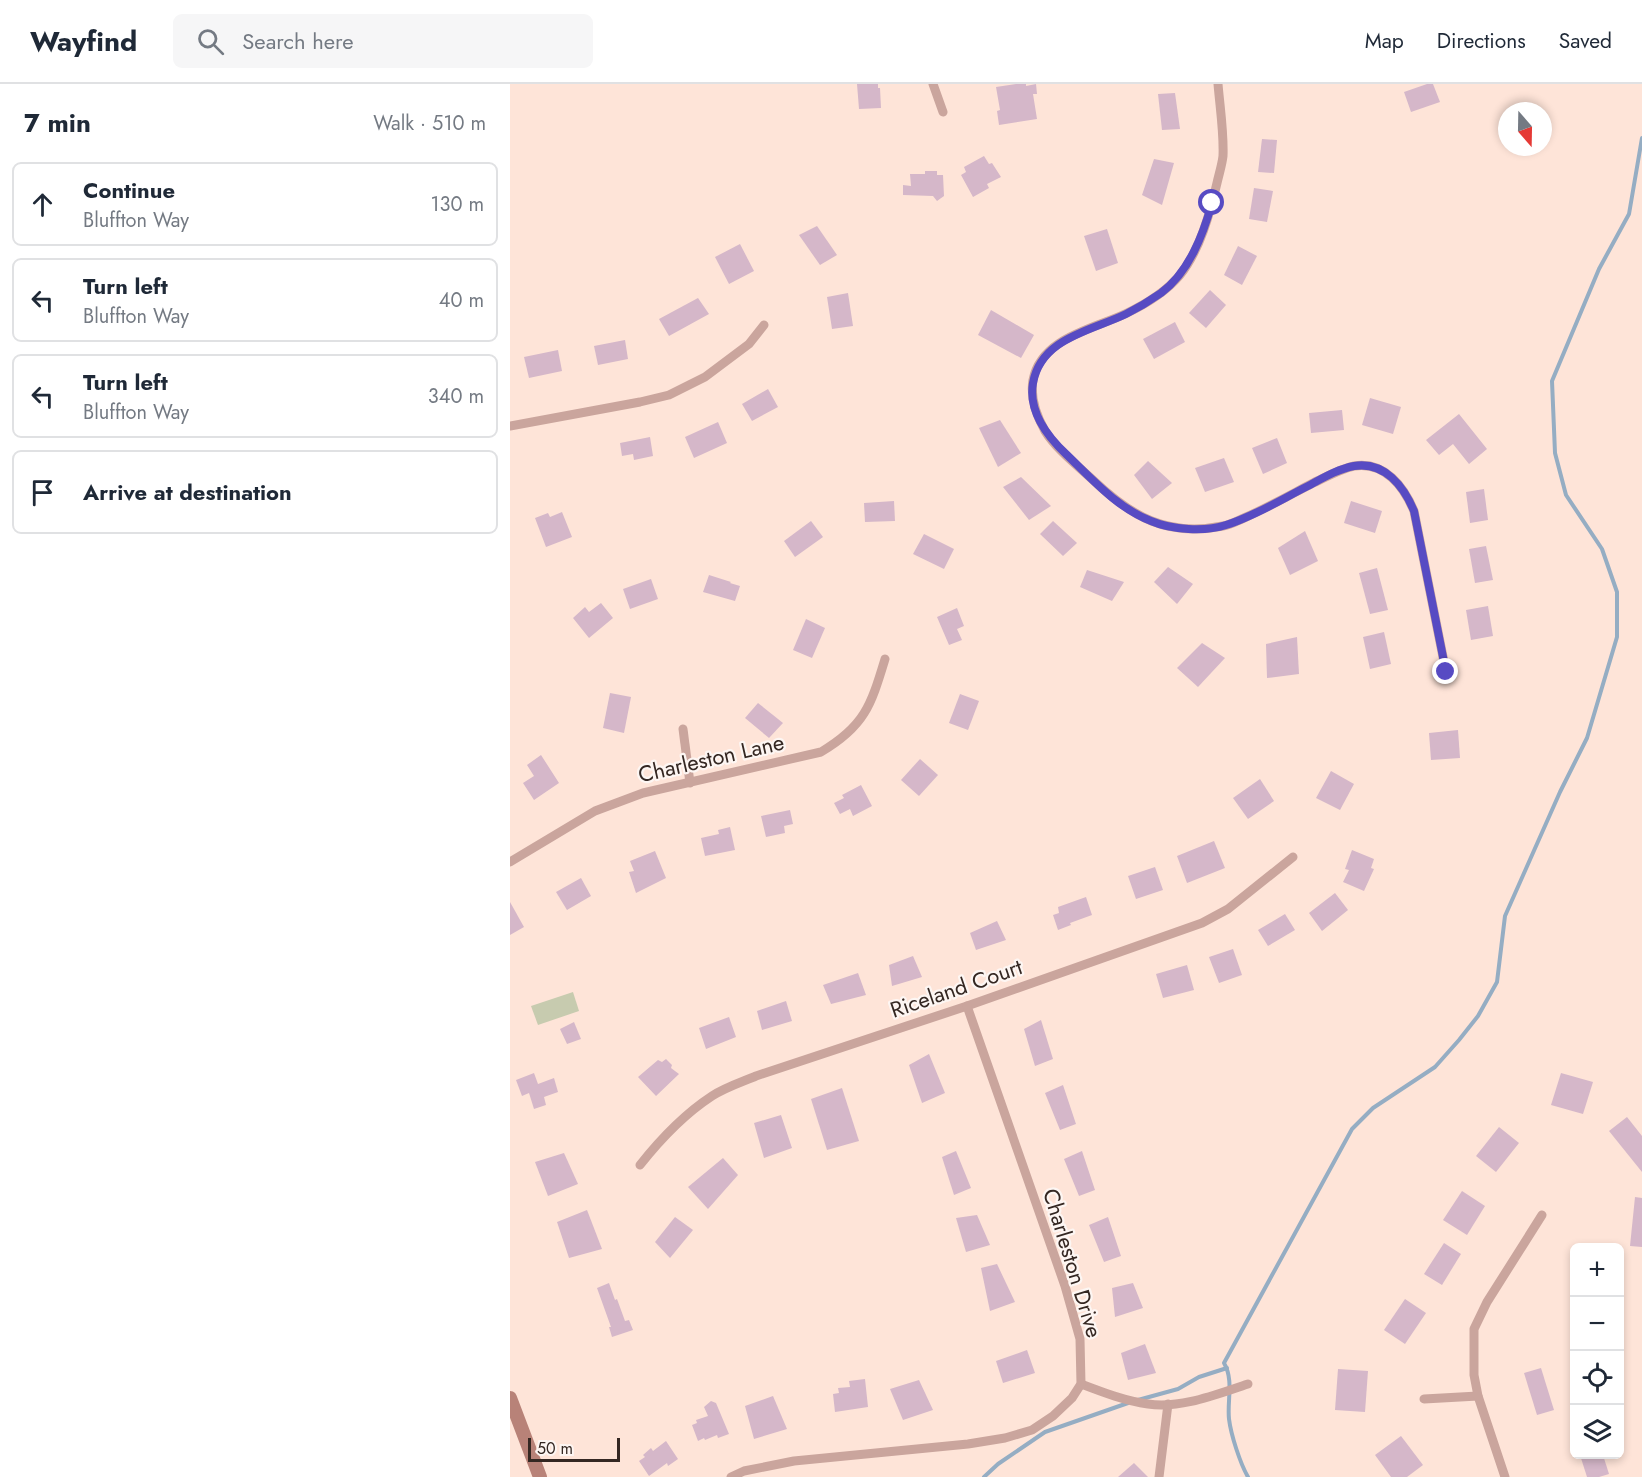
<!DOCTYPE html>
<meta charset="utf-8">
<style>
body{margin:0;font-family:Jost,sans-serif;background:#f6f6f7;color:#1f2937}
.controls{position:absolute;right:18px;bottom:18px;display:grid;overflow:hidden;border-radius:9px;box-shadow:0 3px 9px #0003}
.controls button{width:54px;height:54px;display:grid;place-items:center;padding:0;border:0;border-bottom:2px solid #e0e1e3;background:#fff;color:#1f2937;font:30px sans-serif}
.compass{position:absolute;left:988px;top:18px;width:54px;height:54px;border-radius:50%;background:#fff;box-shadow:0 3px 9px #0003;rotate:160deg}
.scale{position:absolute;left:18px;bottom:15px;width:92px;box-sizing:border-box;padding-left:6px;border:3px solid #342722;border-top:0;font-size:16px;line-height:21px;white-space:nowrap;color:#342722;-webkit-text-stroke:4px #fdf6f3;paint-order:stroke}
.stop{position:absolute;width:18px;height:18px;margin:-14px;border:4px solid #574bc3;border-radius:50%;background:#fff}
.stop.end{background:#574bc3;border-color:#fff;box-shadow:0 2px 6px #0008}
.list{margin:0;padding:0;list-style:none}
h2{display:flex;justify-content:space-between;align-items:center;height:78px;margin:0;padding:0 24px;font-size:26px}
h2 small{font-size:20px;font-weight:400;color:#747a83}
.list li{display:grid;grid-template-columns:39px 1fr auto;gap:18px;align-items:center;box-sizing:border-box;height:84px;margin:0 12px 12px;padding:0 12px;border:2px solid #e0e1e3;border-radius:9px}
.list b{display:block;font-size:22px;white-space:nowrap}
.list p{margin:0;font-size:20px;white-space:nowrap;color:#747a83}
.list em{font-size:20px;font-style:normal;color:#747a83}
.icon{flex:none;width:33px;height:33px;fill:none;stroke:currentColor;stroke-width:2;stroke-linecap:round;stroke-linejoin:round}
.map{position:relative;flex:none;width:1132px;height:1393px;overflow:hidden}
header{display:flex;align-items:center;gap:36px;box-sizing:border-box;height:84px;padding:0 30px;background:#fff;border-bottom:2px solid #e0e1e3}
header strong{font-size:28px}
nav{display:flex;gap:33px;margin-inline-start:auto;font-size:21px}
.search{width:420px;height:54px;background:#f6f6f7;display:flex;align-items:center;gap:15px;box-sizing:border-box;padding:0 21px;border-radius:9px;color:#747a83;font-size:22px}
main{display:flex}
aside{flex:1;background:#fff}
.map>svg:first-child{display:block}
</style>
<header>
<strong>Wayfind</strong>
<div class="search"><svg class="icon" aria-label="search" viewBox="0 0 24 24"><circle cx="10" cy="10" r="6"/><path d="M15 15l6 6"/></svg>Search here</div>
<nav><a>Map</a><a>Directions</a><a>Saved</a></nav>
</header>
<main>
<aside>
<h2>7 min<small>Walk · 510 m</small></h2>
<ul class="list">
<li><svg class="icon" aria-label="ahead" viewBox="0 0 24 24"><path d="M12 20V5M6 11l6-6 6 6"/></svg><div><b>Continue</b><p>Bluffton Way</p></div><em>130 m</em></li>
<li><svg class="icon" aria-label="left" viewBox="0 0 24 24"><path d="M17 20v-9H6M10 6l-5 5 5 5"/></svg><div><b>Turn left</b><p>Bluffton Way</p></div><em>40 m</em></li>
<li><svg class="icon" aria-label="left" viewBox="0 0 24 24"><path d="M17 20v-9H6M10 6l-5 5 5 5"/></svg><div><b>Turn left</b><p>Bluffton Way</p></div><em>340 m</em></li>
<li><svg class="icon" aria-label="arrive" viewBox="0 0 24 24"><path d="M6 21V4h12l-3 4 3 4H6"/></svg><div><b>Arrive at destination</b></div></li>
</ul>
</aside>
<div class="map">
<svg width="1132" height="1393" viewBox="0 0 1132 1393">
<rect width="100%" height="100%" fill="#fee4d8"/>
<path fill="#c7cbaf" d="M63 908 69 927 28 941 21 922Z"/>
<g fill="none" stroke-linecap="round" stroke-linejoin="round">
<g stroke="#95adc3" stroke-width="4">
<path d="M628 1316 668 1305 689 1293 717 1284"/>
<path d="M474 1393 488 1380 535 1348 618 1319"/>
<path d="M738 1393C730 1379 721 1351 719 1335 717 1317 724 1296 714 1279L842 1045 863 1024 925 983 949 956 968 932 987 898 995 832 1050 708 1077 654 1107 553V508L1092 465 1056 411 1045 369 1042 297 1089 185 1119 130 1132 54"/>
</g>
</g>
<g fill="#d5b7c9">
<path d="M347 0H368V4H370L371 24 349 25Z"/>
<path d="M506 0H516V2L526 0 527 10H523L527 35 489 41 487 27 490 26 486 3Z"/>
<path d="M917 0H923L930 18 901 28 894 8Z"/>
<path d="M665 9 670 45 652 46 648 10Z"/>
<path d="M752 55 767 56 764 89 748 88Z"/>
<path d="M474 72 479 80 482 79 491 93 477 100 479 104 463 113 451 91 456 88 454 83Z"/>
<path d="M644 75 664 79 652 121 632 111Z"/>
<path d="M415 87H427V91H433L434 112 427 117 423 112 393 111V101L401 102 400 90H415Z"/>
<path d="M744 104 763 107 757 138 739 135Z"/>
<path d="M307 142 327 171 310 181 289 151Z"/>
<path d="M597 145 608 179 586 187 574 152Z"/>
<path d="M230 160 244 187 219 200 205 173Z"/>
<path d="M728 162 747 172 732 201 714 191Z"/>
<path d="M700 206 716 221 696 244 679 229Z"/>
<path d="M338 209 343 242 322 245 317 213Z"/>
<path d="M188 214 199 230 159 252 149 235Z"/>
<path d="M481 226 524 251 511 274 468 251Z"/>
<path d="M665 238 675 258 644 275 633 255Z"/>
<path d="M115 256 118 275 88 281 84 262Z"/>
<path d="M48 266 52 287 19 294 14 273Z"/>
<path d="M258 305 268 323 242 337 232 320Z"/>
<path d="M860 314 891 323 883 350 852 341Z"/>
<path d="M832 326 834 346 801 349 799 329Z"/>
<path d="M949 330 977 365 959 380 943 360 929 371 916 356Z"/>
<path d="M490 336 511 369 488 383 469 344Z"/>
<path d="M208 338 217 359 184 374 175 353Z"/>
<path d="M140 353 143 372 124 376 123 370 112 372 110 359Z"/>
<path d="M767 354 777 379 753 390 742 364Z"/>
<path d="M714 374 724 398 695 408 685 384Z"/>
<path d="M638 377 662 399 642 415 624 391Z"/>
<path d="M511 393 541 422 519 436 493 403Z"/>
<path d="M974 405 978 436 960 439 956 408Z"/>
<path d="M384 417 385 437 355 438 354 419Z"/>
<path d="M841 417 872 427 865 449 834 439Z"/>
<path d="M52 428 62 453 36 463 25 434 38 429 40 433Z"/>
<path d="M301 437 313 453 285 473 274 457Z"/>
<path d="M543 437 567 459 553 472 530 450Z"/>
<path d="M795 447 808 477 780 491 768 464Z"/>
<path d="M414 450 444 465 434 485 403 470Z"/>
<path d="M976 462 983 496 965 499 959 465Z"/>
<path d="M658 483 683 500 667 520 644 498Z"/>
<path d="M867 484 878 526 860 530 849 489Z"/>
<path d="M577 486 614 498 602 517 570 503Z"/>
<path d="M199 491 221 498 220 499 230 502 225 517 193 508Z"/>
<path d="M141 495 148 515 120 525 113 505Z"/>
<path d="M91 519 103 534 79 554 63 534 75 523 79 528Z"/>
<path d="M978 522 983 552 961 556 956 526Z"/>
<path d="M447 524 454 542 447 545 452 556 439 561 427 533Z"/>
<path d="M296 535 315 544 302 574 283 566Z"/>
<path d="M874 548 881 580 860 585 853 553Z"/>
<path d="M787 553 789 590 757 594 756 560Z"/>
<path d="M692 559 715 574 688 603 667 584Z"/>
<path d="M100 609 121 613 114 649 93 644Z"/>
<path d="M450 610 469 617 458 646 439 639Z"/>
<path d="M248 619 273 639 259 654 235 634Z"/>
<path d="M948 646 950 674 921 676 919 649Z"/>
<path d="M31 671 49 699 24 716 13 699 24 692 17 681Z"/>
<path d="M410 675 428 691 409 712 391 696Z"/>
<path d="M821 687 844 700 830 726 806 714Z"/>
<path d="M750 695 764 717 738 735 723 714Z"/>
<path d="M351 701 362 722 343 732 340 725 330 730 324 719 334 714 332 711Z"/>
<path d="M280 726 283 740 274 742 275 749 256 753 251 732Z"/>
<path d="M220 743 225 766 195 772 191 754 209 750 208 746Z"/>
<path d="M704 757 715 784 677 799 667 772Z"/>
<path d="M842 766 864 775 861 784 864 785 854 807 833 798 839 786 835 785Z"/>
<path d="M145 767 156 794 126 809 119 788 124 787 120 777Z"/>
<path d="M645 783 653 806 626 815 618 792Z"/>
<path d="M71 794 81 812 57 826 46 808Z"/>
<path d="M825 809 838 826 812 847 799 829Z"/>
<path d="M576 813 582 831 560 839 561 841 548 846 543 831 549 829 548 823Z"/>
<path d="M0 818 14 843 0 851Z"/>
<path d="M775 830 785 846 758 862 748 846Z"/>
<path d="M487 837 496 856 466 866 460 849Z"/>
<path d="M723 865 732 891 709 899 699 873Z"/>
<path d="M403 872 412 893 382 902 379 881Z"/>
<path d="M677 881 684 906 653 914 646 890Z"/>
<path d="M348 889 356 911 321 920 313 901Z"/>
<path d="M276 917 282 937 252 946 247 927Z"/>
<path d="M219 933 226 953 196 965 189 944Z"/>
<path d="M531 936 543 975 525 982 514 945Z"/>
<path d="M64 938 71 955 57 960 50 945Z"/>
<path d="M419 970 435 1009 412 1019 399 981Z"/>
<path d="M156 975 162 981 161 984 169 990 146 1012 128 993 148 976 152 978Z"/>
<path d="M24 989 28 1000 44 994 48 1008 34 1013 36 1021 24 1025 19 1009 12 1012 6 996Z"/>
<path d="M1051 989 1083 998 1073 1030 1041 1021Z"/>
<path d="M553 1001 566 1040 550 1046 535 1009Z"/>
<path d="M332 1004 349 1057 317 1066 301 1015Z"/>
<path d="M271 1031 282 1064 254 1074 244 1039Z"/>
<path d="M1117 1033 1132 1052V1088L1099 1047Z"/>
<path d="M989 1043 1009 1059 986 1088 966 1072Z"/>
<path d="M446 1067 461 1104 444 1111 432 1073Z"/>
<path d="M572 1067 585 1106 569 1112 554 1075Z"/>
<path d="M54 1069 68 1100 38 1112 25 1078Z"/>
<path d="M213 1074 228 1091 198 1125 178 1103Z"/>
<path d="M952 1107 975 1122 957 1151 933 1136Z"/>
<path d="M1125 1113 1132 1114V1163L1120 1162Z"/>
<path d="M77 1126 92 1165 59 1174 47 1138Z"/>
<path d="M467 1131 480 1161 456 1168 446 1134Z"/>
<path d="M165 1133 183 1146 160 1174 145 1158Z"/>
<path d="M598 1133 611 1172 594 1178 579 1141Z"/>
<path d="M934 1159 951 1170 932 1201 914 1190Z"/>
<path d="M487 1180 505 1218 480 1227 471 1184Z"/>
<path d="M99 1199 105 1216 107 1215 115 1237 119 1236 123 1246 102 1253 99 1243H101L87 1204Z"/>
<path d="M623 1199 633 1224 605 1233 602 1204Z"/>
<path d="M895 1215 916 1229 895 1260 874 1246Z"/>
<path d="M635 1260 646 1289 618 1296 611 1269Z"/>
<path d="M517 1266 525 1289 493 1299 486 1277Z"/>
<path d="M1031 1284 1044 1326 1027 1331 1014 1289Z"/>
<path d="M828 1285 858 1287 855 1328 825 1326Z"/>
<path d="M355 1295 358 1323 325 1328 323 1310 329 1309 328 1304 340 1303 339 1297Z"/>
<path d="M409 1296 423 1326 393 1336 380 1305Z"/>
<path d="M263 1312 277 1345 244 1355 235 1322Z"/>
<path d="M201 1317 206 1319 219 1350 208 1354 207 1351 195 1356 194 1354 188 1357 182 1341 187 1339 186 1336 198 1332 194 1323Z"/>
<path d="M891 1352 913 1381 897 1393H881L865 1371Z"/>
<path d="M156 1357 168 1375 158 1382 157 1379 139 1392 129 1377 135 1373 133 1371 141 1364 143 1367Z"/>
<path d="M1070 1371H1093L1099 1390 1089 1393H1077Z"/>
<path d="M624 1379 638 1393H608Z"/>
</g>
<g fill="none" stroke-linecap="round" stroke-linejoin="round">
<g stroke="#caa59d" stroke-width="9">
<path d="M423 0 433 28"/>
<path d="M708 0C710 24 714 49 713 72 712 81 709 90 707 99 700 129 690 166 670 191 656 208 634 221 615 230 583 245 531 254 523 296 520 314 526 331 535 347 547 366 567 381 583 396 622 433 657 453 713 442 720 441 727 437 734 434 757 424 780 411 803 399 816 393 830 385 844 382 875 377 894 403 904 427L936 588"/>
<path d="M0 342 130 318 159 311 195 293 239 260 254 241"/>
<path d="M173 645 180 699"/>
<path d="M0 778 85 727 133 709 311 668C355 642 361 621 375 575"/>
<path d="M130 1081C149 1057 176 1029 202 1012 216 1003 232 998 246 992L457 922 692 839 718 825 783 773"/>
<path d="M571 1300C592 1308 615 1317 638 1320 671 1325 707 1310 738 1300"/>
<path d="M914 1315 968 1312"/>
<path d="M221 1393 234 1387 284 1377 458 1360 495 1354 522 1346 543 1332 562 1314 571 1300 570 1255 555 1202 457 922"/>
<path d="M649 1393 658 1320"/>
<path d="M995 1393 968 1312 964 1291V1245L977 1218 1032 1131"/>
</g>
<path stroke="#b88278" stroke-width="14" d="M0 1314 30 1393"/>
</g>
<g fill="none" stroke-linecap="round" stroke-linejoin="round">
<path stroke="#574bc3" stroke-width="8" d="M702 119C693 151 679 188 651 209 641 216 628 224 616 230 581 247 531 254 523 299 518 327 537 352 556 370 581 394 607 424 641 437 662 446 695 448 716 441 745 432 772 415 798 402 813 394 828 385 844 382 875 377 894 403 904 427L936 588"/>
</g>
<g text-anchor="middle" stroke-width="4.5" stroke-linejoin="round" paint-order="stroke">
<g font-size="22" fill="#342722" stroke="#fdf6f3">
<text transform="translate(201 674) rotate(-13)" y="8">Charleston Lane</text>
<text transform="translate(446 904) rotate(-19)" y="8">Riceland Court</text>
<text transform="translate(563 1179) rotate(73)" y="8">Charleston Drive</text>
</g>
</g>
</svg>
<div class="controls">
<button>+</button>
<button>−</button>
<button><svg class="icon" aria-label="locate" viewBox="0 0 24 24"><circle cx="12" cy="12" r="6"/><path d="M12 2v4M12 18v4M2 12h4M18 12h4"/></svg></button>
<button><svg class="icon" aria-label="layers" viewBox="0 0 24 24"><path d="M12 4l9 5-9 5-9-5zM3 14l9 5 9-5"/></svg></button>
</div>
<svg class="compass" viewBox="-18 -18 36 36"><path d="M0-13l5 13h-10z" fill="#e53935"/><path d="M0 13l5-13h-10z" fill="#747a83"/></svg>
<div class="scale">50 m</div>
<div class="stop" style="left:702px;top:119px"></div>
<div class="stop end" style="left:936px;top:588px"></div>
</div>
</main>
